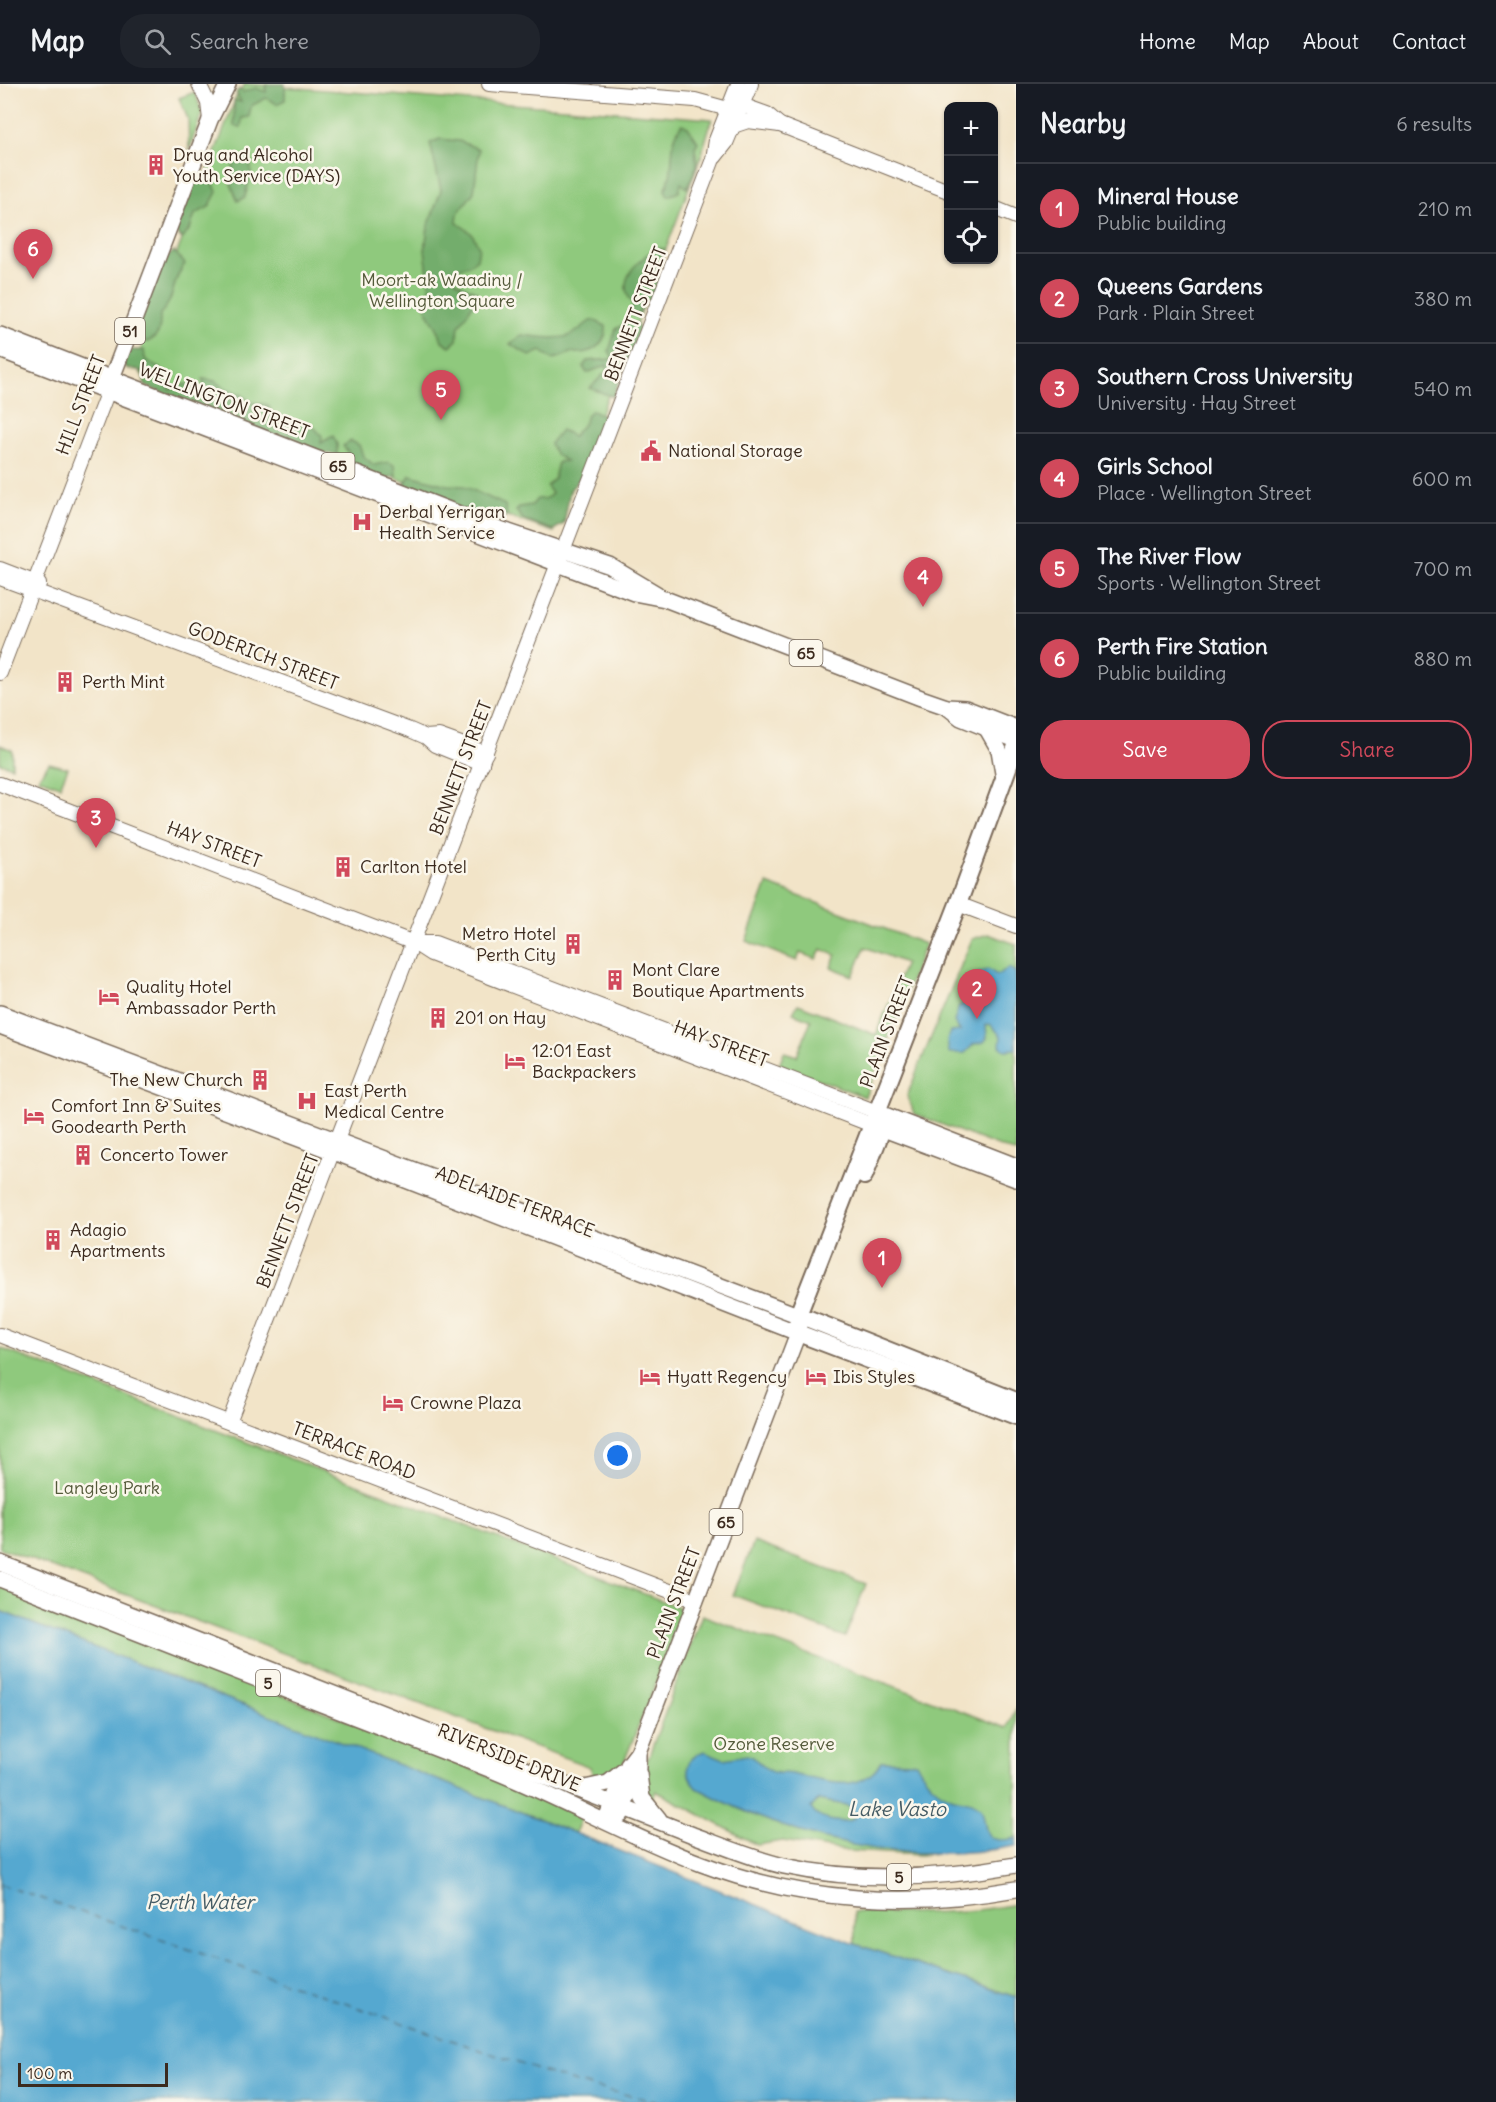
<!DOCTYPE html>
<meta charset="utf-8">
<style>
body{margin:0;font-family:Delius,sans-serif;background:#20242c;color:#f1f3f6}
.controls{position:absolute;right:18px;top:18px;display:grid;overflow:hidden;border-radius:12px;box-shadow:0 2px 4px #0004}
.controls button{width:54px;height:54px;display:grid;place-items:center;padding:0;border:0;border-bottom:2px solid #363941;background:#171b24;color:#f1f3f6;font:30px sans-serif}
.scale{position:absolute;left:18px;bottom:15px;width:150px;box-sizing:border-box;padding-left:6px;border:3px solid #3b2a1e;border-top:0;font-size:16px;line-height:21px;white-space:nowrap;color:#3b2a1e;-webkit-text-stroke:4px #fbf7ec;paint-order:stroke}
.you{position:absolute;left:618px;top:1372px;width:21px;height:21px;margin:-15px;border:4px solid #fff;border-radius:50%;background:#1a73e8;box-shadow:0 0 0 9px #1a73e833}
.badge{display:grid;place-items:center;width:39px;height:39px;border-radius:50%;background:#d1495b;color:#fff;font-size:20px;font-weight:700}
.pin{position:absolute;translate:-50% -50px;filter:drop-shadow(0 2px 3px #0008)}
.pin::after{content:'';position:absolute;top:32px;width:21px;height:18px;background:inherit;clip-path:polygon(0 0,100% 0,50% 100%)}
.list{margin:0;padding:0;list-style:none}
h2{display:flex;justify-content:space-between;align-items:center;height:78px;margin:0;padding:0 24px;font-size:26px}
h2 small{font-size:20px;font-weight:400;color:#9ea1a6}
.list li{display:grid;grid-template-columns:39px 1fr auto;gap:18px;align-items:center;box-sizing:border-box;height:90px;padding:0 24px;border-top:2px solid #363941}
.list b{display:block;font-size:22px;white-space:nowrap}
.list p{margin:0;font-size:20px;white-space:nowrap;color:#9ea1a6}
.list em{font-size:20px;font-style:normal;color:#9ea1a6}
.actions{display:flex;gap:12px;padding:18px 24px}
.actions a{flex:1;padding:14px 0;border:2px solid #d1495b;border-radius:24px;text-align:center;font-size:21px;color:#d1495b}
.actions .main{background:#d1495b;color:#fff}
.icon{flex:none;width:33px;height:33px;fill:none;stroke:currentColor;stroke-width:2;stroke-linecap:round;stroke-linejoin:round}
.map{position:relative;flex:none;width:1016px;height:2018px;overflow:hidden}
header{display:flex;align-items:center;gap:36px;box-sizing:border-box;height:84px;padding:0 30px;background:#171b24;border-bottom:2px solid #363941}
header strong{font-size:28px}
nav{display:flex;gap:33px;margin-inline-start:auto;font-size:21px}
.search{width:420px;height:54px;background:#20242c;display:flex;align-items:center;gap:15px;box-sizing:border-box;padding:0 21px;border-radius:24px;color:#9ea1a6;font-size:22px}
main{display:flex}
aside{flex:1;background:#171b24}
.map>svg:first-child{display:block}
</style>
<header>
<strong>Map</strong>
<div class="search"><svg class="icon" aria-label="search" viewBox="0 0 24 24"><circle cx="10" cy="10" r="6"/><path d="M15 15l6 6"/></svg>Search here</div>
<nav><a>Home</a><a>Map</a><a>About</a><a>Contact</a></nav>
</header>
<main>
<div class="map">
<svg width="1016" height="2018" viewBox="0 0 1016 2018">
<rect width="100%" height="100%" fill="#fbf7ec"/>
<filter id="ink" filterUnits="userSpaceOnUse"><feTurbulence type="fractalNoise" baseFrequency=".0167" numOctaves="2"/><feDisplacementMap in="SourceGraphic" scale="12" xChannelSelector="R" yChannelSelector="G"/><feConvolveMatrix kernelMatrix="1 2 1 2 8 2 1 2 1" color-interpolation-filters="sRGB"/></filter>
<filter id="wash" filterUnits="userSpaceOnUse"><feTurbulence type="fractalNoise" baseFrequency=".008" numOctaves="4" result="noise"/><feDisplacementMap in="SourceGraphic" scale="24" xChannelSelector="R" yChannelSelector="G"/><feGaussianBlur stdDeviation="1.35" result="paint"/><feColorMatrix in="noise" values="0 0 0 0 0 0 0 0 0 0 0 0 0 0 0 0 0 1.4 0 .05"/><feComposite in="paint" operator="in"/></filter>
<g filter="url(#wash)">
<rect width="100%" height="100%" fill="#f2e4c8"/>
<g fill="#8fc97d" stroke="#657a4e" stroke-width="1.5">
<path d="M245 0 712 35 701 72 660 181 554 448 398 395 147 296C135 286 137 278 141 264L236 13Z"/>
<path d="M195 8 202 29 189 67 188 35 179 14Z"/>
<path d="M0 661 12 666V683L0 679Z"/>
<path d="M49 679 68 684 60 702 38 694Z"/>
<path d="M767 800 925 860 865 1013 779 980 784 968 797 972 811 936 793 929 798 920 876 951 905 879 865 863 853 892 831 883 836 871 821 865 816 875 800 869 797 877 746 857Z"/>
<path d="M988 850 1016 860V1069L914 1030 907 1011 972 855Z"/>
<path d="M0 1264 679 1523 682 1534 624 1678 614 1689 596 1698 590 1683 0 1464Z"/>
<path d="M754 1458 866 1500 845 1553 733 1511Z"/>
<path d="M0 1501 512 1701 582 1733 575 1749 0 1527Z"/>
<path d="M702 1531 1007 1644 1016 1624V1761L920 1771 848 1767 783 1757 757 1761 656 1707 650 1718 644 1693 647 1677Z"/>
<path d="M1016 1820V1913L855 1860 854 1828C909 1829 962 1831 1016 1820Z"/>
</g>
<g fill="#73ad6c" stroke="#576c45" stroke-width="1.5">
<path d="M266 0H285V16L277 20 266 14 251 22 249 33 242 34 241 43 234 42V16L241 18 236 9 239 5 243 8 256 4 266 8Z"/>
<path d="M682 40 688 43 698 58 695 63 697 82 687 104 681 99 679 108 668 112 665 106C677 86 666 59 682 40Z"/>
<path d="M440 55 459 57 479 65 474 108 458 129 457 138 472 150 479 163 477 175 469 181 453 185C451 200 466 202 477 208V214L459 242 457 256 450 262 442 257C439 243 430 235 425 222L430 207 425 165 428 143 441 106 430 59Z"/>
<path d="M244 72H250L251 89 245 113 238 117 231 100 234 79Z"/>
<path d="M200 87 213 98 217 108 209 123 195 130 190 145 182 155 174 146Z"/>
<path d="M656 164 664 165 657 184 659 197 653 213 641 222 639 230 630 231 633 220C614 197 637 177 656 164Z"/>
<path d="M174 167 185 180C171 196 176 216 160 230 160 244 161 252 147 258L139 255 137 244 163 177Z"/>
<path d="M593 236 606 242C607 257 595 269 579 269 573 270 576 267 570 269 564 272 559 274 552 275L541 267 530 272 510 260 521 251C536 252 561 258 574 249 582 245 583 240 593 236Z"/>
<path d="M626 239H636L640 246 613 313 590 304 607 287V281L587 289 583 283 587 277 613 275 609 267 616 245Z"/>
<path d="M128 266H144L145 275 168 290 165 298 170 306 180 301 193 300 197 310 204 307 203 295 215 297C225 307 241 306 250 318L268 321 273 331 312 341 322 352 321 359 333 352 337 360V370L314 369 292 362 288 351 281 357 145 302 142 287 128 285 123 280Z"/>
<path d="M593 326 605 333 591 382 570 406 564 440 553 446 524 436 516 427 520 423 532 421 537 415H545L552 410 547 402 554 395 558 378 566 377 556 371 550 360 561 346 573 352 585 338 587 330Z"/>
<path d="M351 357 359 361 363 372 374 381 389 378 395 382 396 392 384 395 347 381 350 371 343 362Z"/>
<path d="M410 391 447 401 464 402 505 421 507 431 500 437H488L480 429 470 430 403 403Z"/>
</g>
<g fill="#54a8d0" stroke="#486977" stroke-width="1.5" fill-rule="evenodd">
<path d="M1009 884 1016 889V965L1005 966 1000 962 1001 952 990 940 986 941 987 954 984 958 974 960 965 969H949L947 956 951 948 960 947 954 938 959 922 966 919 972 920 976 916 968 906 966 895 988 885 997 891Z"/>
<path d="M0 1527 575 1749 855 1860 1016 1913V2018H0Z"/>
<path d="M704 1667 724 1675 747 1671C757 1674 761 1682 770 1687 777 1691 785 1688 792 1690 822 1697 864 1712 881 1677L916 1678C924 1694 936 1708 954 1714 965 1717 972 1716 981 1724 989 1744 979 1762 1016 1754V1762C905 1783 795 1757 697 1704 683 1688 684 1676 704 1667ZM818 1716 846 1721 853 1726 854 1735C841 1740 817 1737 811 1724Z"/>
</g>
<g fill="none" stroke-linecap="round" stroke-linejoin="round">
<path stroke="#455c65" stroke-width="1.5" stroke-dasharray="8 6" stroke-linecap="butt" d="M0 1800 576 1999 658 2018"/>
</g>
</g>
<g filter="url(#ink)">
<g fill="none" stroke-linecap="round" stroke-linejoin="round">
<g stroke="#7b6b5a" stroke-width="16">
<g id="secondary">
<path d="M199 0 208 19 210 36"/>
<path d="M489 0 695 16 728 25 742 21 767 30 780 41 948 107"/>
<path d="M733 42 748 37 780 41"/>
<path d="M715 73 726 59 751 0"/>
<path d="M994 124 1016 133"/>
<path d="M0 485 39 500"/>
<path d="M0 494 410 646 426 653 435 661 482 680"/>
<path d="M0 589 111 299"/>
<path d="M426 653 439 652 486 669"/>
<path d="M0 700 414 859 431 870 872 1041"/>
<path d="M958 820 1016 842"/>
<path d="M416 859H435L877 1028"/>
<path d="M0 1251 696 1517"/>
<path d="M229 1338 713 75 716 56 738 0"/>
</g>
</g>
<g stroke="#7b6b5a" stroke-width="18">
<g id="primary">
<path d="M0 251 485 440 610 482 657 510"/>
<path d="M0 266 634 509 665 515 921 614 947 623 965 624 1016 644"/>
<path d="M112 294 210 36 228 0"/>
<path d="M947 623 961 634 1016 656"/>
<path d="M987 645 999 666 1004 695"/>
<path d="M0 929 808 1235"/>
<path d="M0 942 334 1068 798 1249 638 1668 628 1681 605 1737"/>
<path d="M877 1028 1016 1082"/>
<path d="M873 1041 1016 1095"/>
<path d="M0 1479 693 1751C723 1762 753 1775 784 1782 862 1799 939 1795 1016 1781"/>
<path d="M0 1495C161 1558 323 1621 484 1683 559 1712 627 1752 702 1780 802 1818 911 1824 1016 1805"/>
<path d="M639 1690 642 1714 659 1735"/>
<path d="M580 1705 608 1699 623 1687"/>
<path d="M621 1731 638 1684V1668"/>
</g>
</g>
<g stroke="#7b6b5a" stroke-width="20">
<g id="highway">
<path d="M864 1092 883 1043"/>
<path d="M809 1235 1016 1317"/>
<path d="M798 1249V1231L958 820 1016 662"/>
<path d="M798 1249 1016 1332"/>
</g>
</g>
<use href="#secondary" stroke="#fff" stroke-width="14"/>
<use href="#primary" stroke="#fff" stroke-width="15"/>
<use href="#highway" stroke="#fff" stroke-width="16"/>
</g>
</g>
<defs>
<g id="building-bare" transform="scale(1.62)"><path d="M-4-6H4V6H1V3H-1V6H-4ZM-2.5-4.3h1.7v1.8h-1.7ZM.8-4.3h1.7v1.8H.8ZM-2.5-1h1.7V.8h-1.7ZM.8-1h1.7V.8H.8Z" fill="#d1495b" stroke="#fbf7ec" stroke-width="2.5" paint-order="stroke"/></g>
<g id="civic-bare" transform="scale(1.62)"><path d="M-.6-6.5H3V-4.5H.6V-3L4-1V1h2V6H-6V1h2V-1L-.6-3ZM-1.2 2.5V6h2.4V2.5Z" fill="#d1495b" stroke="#fbf7ec" stroke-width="2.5" paint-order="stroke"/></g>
<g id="hospital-bare" transform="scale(1.62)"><path d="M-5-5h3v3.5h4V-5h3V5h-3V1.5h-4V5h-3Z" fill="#d1495b" stroke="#fbf7ec" stroke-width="2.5" paint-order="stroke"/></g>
<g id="hotel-bare" transform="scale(1.62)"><path d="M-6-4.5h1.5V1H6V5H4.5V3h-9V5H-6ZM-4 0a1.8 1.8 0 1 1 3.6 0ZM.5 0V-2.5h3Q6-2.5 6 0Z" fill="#d1495b" stroke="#fbf7ec" stroke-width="2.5" paint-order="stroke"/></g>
</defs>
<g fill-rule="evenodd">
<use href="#building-bare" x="156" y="81"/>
<use href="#civic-bare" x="651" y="367"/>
<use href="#hospital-bare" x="362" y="438"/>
<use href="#building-bare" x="65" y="598"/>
<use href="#building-bare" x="343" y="783"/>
<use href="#building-bare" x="573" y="860"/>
<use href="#building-bare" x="615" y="896"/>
<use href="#hotel-bare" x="109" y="913"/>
<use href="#building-bare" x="438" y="934"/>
<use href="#hotel-bare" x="515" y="977"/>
<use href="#building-bare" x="260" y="996"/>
<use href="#hospital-bare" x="307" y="1017"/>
<use href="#hotel-bare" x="34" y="1032"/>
<use href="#building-bare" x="83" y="1071"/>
<use href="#building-bare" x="53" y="1156"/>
<use href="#hotel-bare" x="650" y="1293"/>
<use href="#hotel-bare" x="816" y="1293"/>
<use href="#hotel-bare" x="393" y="1319"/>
</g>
<g text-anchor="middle" stroke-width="5" stroke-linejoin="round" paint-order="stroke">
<g fill="#fbf7ec" stroke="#75685c" stroke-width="1.5">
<rect x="115" y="234" width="30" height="26" rx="4.5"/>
<rect x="321.5" y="369" width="33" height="26" rx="4.5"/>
<rect x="789.5" y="556" width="33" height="26" rx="4.5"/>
<rect x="709.5" y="1425" width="33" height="26" rx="4.5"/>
<rect x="256" y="1586" width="24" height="26" rx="4.5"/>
<rect x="887" y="1780" width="24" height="26" rx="4.5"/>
</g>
<g font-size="16" font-weight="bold" fill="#3b2a1e">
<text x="130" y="253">51</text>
<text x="338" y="388">65</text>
<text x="806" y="575">65</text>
<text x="726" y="1444">65</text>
<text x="268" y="1605">5</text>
<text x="899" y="1799">5</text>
</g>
<g font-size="18" fill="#3b2a1e" stroke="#fbf7ec" text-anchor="start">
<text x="173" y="77">Drug and Alcohol<tspan x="173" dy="21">Youth Service (DAYS)</tspan></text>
<text x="668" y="373">National Storage</text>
<text x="379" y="434">Derbal Yerrigan<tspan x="379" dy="21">Health Service</tspan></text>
<text x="82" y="604">Perth Mint</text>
<text x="360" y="789">Carlton Hotel</text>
<text x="556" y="856" text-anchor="end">Metro Hotel<tspan x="556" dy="21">Perth City</tspan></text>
<text x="632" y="892">Mont Clare<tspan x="632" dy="21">Boutique Apartments</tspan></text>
<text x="126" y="909">Quality Hotel<tspan x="126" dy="21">Ambassador Perth</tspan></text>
<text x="455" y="940">201 on Hay</text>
<text x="532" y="973">12:01 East<tspan x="532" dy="21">Backpackers</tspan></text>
<text x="243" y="1002" text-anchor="end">The New Church</text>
<text x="324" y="1013">East Perth<tspan x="324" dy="21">Medical Centre</tspan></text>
<text x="51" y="1028">Comfort Inn &amp; Suites<tspan x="51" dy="21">Goodearth Perth</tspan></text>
<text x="100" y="1077">Concerto Tower</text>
<text x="70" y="1152">Adagio<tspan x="70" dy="21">Apartments</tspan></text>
<text x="667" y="1299">Hyatt Regency</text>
<text x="833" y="1299">Ibis Styles</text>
<text x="410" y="1325">Crowne Plaza</text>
</g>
<g font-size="18" fill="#545a3a" stroke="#fbf7ec">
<text x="442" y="202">Moort-ak Waadiny /<tspan x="442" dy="21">Wellington Square</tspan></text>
<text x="107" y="1410">Langley Park</text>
<text x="774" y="1666">Ozone Reserve</text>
</g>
<g font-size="18" fill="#3b2a1e" stroke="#fbf7ec">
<text transform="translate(636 230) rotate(-69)" y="6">BENNETT STREET</text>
<text transform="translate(224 317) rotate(21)" y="6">WELLINGTON STREET</text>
<text transform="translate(81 321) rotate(-69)" y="6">HILL STREET</text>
<text transform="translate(263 572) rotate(21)" y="6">GODERICH STREET</text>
<text transform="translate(461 684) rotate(-69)" y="6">BENNETT STREET</text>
<text transform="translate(214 761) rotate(21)" y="6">HAY STREET</text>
<text transform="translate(887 948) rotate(-69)" y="6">PLAIN STREET</text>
<text transform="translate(721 960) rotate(21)" y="6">HAY STREET</text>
<text transform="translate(515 1118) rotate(21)" y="6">ADELAIDE TERRACE</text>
<text transform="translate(288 1137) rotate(-69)" y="6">BENNETT STREET</text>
<text transform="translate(354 1367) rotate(21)" y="6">TERRACE ROAD</text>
<text transform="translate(674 1519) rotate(-69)" y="6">PLAIN STREET</text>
<text transform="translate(509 1674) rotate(22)" y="6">RIVERSIDE DRIVE</text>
</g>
<g font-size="20" font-style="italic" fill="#455c65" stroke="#fbf7ec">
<text x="897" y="1732">Lake Vasto</text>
<text x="200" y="1825">Perth Water</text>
</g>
</g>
</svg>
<div class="controls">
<button>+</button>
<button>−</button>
<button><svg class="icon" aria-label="locate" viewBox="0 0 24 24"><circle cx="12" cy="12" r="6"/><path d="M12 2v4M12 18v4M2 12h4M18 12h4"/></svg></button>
</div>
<div class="scale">100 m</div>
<div class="you"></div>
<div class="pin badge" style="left:882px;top:1204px">1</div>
<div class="pin badge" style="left:977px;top:935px">2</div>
<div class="pin badge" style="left:96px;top:764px">3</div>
<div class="pin badge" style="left:923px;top:523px">4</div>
<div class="pin badge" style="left:441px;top:336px">5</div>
<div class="pin badge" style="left:33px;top:195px">6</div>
</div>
<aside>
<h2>Nearby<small>6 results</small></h2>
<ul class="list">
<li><span class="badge">1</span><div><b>Mineral House</b><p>Public building</p></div><em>210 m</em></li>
<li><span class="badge">2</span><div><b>Queens Gardens</b><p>Park · Plain Street</p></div><em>380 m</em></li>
<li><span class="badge">3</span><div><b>Southern Cross University</b><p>University · Hay Street</p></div><em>540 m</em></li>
<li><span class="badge">4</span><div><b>Girls School</b><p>Place · Wellington Street</p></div><em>600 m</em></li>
<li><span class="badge">5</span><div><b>The River Flow</b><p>Sports · Wellington Street</p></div><em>700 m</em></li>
<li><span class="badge">6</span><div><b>Perth Fire Station</b><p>Public building</p></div><em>880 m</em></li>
</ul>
<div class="actions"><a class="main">Save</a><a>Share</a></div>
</aside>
</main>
